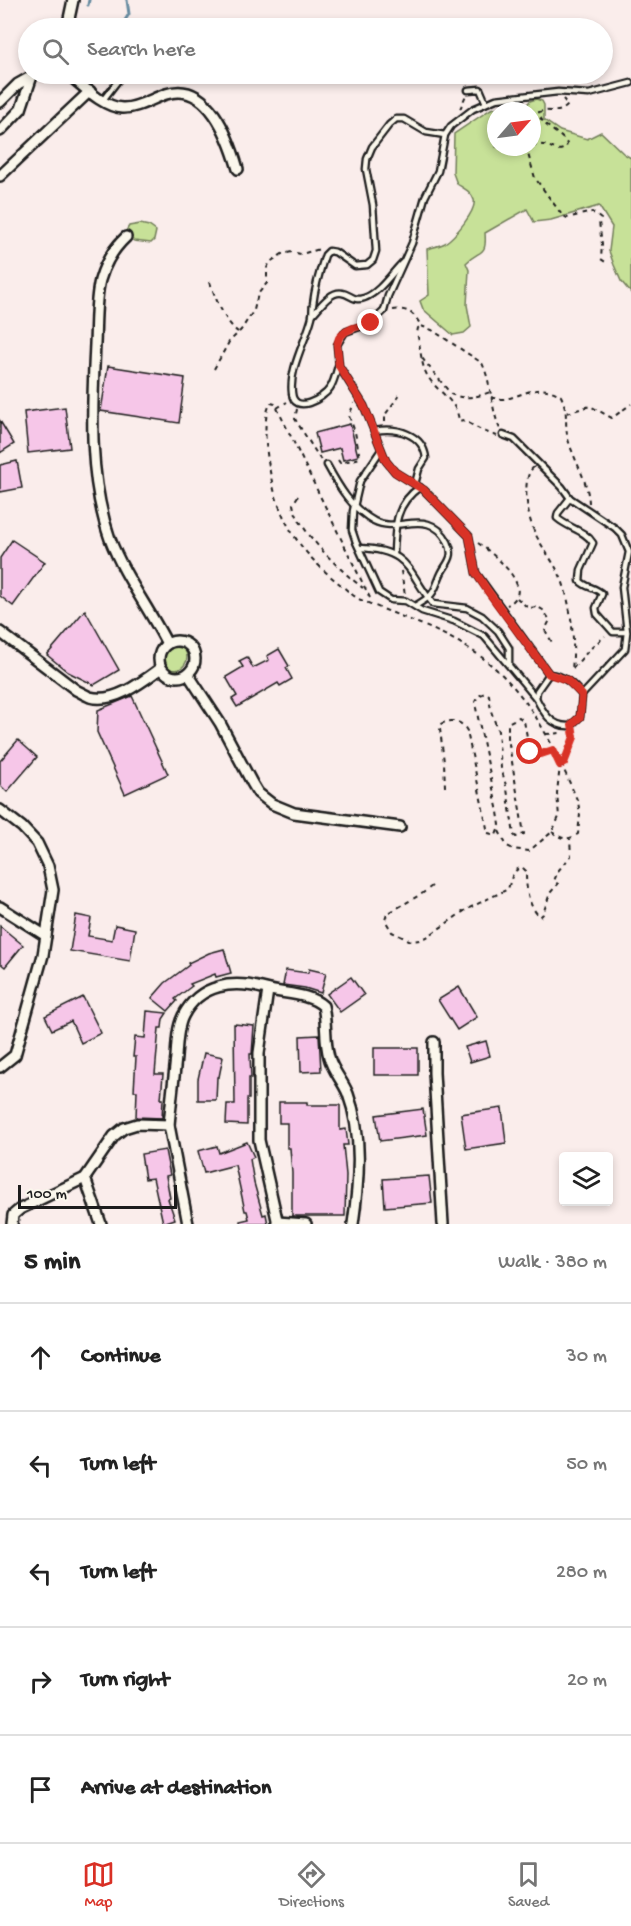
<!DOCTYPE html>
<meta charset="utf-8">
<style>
body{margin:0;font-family:"Gochi Hand",sans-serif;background:#f2f2f2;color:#222}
.controls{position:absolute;right:18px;bottom:18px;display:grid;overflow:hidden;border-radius:6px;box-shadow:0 3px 9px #0003}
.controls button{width:54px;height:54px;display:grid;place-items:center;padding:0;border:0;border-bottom:2px solid #e0e0e0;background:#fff;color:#222;font:30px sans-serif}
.compass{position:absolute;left:487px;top:102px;width:54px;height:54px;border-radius:50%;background:#fff;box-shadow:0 3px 9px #0003;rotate:62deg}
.scale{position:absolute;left:18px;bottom:15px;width:159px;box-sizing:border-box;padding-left:6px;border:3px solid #1c1c1c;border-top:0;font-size:16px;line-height:21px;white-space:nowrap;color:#1c1c1c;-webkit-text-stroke:4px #fbf7ec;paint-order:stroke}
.stop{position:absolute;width:18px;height:18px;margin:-14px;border:4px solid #d93025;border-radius:50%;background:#fff}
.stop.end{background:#d93025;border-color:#fff;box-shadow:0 2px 6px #0008}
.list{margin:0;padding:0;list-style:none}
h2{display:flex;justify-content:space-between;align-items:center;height:78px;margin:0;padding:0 24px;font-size:26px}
h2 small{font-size:20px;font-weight:400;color:#767676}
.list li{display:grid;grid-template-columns:39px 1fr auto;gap:18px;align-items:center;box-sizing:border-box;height:108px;padding:0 24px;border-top:2px solid #e0e0e0}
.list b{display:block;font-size:22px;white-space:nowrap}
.list em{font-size:20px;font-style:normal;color:#767676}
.icon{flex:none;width:33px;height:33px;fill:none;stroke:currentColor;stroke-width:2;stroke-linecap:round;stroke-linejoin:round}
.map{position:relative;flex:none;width:631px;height:1224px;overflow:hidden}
.search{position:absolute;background:#fff;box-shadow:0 3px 9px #0003;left:18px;right:18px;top:18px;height:66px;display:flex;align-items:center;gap:15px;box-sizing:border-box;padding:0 21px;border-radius:33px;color:#767676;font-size:22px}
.sheet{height:618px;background:#fff}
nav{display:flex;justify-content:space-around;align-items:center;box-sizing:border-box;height:84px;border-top:2px solid #e0e0e0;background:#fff;font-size:16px;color:#767676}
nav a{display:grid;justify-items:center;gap:3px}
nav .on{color:#d93025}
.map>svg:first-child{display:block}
</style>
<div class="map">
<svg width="631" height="1224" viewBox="0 0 631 1224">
<rect width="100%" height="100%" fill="#faedeb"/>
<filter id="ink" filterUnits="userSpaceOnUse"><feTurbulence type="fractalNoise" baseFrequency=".0167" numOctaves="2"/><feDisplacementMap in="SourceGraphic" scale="12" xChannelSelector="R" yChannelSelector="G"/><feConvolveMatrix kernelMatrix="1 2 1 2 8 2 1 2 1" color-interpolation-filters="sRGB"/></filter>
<g filter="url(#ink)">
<g fill="#c7e198" stroke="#727e5a" stroke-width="1.5">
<path d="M536 99 542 101 544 105V120L560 131 587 139 601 132 624 154 631 158V293L621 281 614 265 609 251 612 227 599 206 551 220 534 222 527 209 485 233C487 257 480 249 466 263L469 270 467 305 471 327 464 333 453 335 423 309 420 301 429 295 427 249C433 247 440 246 445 243 454 237 477 211 474 200 472 192 463 188 457 184L453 173 454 134 491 109 504 106 508 111H496V147H532V111H521L530 101Z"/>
<path d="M140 224 149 226 156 231 154 240 151 243 134 241 126 234V231L129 226Z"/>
<circle cx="174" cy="657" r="13"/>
</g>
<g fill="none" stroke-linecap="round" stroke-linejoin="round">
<g stroke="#668ba0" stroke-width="3">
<path d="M88 5 89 0"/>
<path d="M120 28 129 14 127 0"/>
</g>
</g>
<g fill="#f6c6e8" stroke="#1c1c1c" stroke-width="1.5">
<path d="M108 366 185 378 179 423 101 411Z"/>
<path d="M65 407 70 448 28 453 24 412Z"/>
<path d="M0 421 14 444 0 453Z"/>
<path d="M350 424 358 456 343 460 340 448 320 453 315 433Z"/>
<path d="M17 461 22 488 0 492V465Z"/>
<path d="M12 540 45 562 13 606 0 596V558Z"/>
<path d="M85 610 119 670 94 685 68 672 47 655Z"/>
<path d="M279 649 289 666 286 668 292 679 280 686 278 683 237 707 232 699 237 696 226 677 243 667 239 661 247 657 253 668 269 660 267 656Z"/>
<path d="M132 696 168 774 125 794 97 732 98 710Z"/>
<path d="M18 740 37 757 7 792 0 785V761Z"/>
<path d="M76 915 91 918 88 936 112 940 115 925 135 929 130 961 70 951Z"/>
<path d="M0 926 23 945 5 967 0 963Z"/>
<path d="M224 949 231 973 216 977 215 974 190 984 192 986 175 999 177 1001 168 1011 152 998 165 983 189 965 188 963 209 953Z"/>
<path d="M309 969 326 973 321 993 305 988 283 985 286 970 308 973Z"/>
<path d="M351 977 364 995 340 1012 327 994Z"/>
<path d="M459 987 477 1017 457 1030 438 1000Z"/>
<path d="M83 997 101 1033 81 1043 71 1021 52 1030 45 1016Z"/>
<path d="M147 1011 167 1013 163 1019 162 1028H159L155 1074H163L161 1099H163L162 1118 136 1117 137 1091H134L136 1057H133L135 1037 145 1038Z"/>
<path d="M234 1024 254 1026 252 1054H250L251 1078H249V1099H247V1125L226 1124 227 1104H235Z"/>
<path d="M319 1035 321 1071 301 1072 300 1036Z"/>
<path d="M486 1041 490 1056 470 1062 465 1047Z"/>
<rect x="374" y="1048" width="44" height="27"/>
<path d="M204 1053 223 1057 219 1077H217L216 1100H198V1079Z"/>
<path d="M279 1102H307V1105H340V1130L346 1129 348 1145H343L346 1175 345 1216H292V1173L290 1148H287V1123H279Z"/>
<path d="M502 1108 506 1143 466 1149 461 1114Z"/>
<path d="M423 1109 427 1135 380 1141 376 1115Z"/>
<path d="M247 1142 254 1157 250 1159 254 1183 263 1215 266 1214 268 1224H241L240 1221 249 1219 247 1211H245L235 1165 204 1173 198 1151 217 1146 219 1153Z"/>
<path d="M165 1150 170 1175 166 1176 170 1198 168 1199 175 1219 163 1223 153 1178 145 1179 141 1154Z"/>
<path d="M429 1176 432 1203 385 1207 383 1179Z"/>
</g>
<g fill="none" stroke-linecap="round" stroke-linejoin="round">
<g stroke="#1c1c1c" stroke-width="9">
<g id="service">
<path d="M154 28 155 27"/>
<path d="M468 90 480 89 486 103"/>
<path d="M103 100 123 74"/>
<path d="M312 315C319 308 330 291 342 293 350 294 354 302 364 298 379 293 391 274 402 263"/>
<path d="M338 366C336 373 334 382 330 388 323 399 294 415 292 393 289 368 306 341 312 317 313 313 312 308 313 304 315 287 320 270 325 255L329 251 335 252 355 266 367 265 373 260 376 251 373 205 366 169 367 159 372 147 389 125 396 119H404L426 132 445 135"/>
<path d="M375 431C397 427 423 434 426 458L419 469 415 484"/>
<path d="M503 435 514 439 562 487 570 498 615 528 622 535 629 552 622 587 627 632 625 649 582 695"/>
<path d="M381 450 360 481 353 511 352 530 356 542 379 592 391 600 406 601 422 611 454 621 484 636 536 698"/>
<path d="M327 465C339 487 351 508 374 521 399 534 429 506 448 542 453 553 451 558 445 567 439 575 438 584 433 592 430 598 421 602 415 606"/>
<path d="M570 498 558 513 557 518C568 528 585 530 593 543L581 570 580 581C586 588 596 587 602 594L596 608 597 614 613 632H627"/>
<path d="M360 548C410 550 407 571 433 604L467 608 482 616 498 631 509 648V664"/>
<path d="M394 554C395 526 395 504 420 487"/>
<path d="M549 674 476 573 469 536 424 490 395 472 386 461 364 406 339 366 337 345 345 332 371 323 384 311 388 296 412 243 425 197 438 171 445 135 451 126 473 109 496 99 558 92 589 94 631 83"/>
<path d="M549 674C564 675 573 684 582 695L580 717 570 726C551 727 543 712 536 698L537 691Z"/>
</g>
</g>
<g stroke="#1c1c1c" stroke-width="14">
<g id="minor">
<path d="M67 28 73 0"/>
<path d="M68 74C83 86 103 107 122 108 136 109 153 98 166 94 208 80 229 138 238 169"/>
<path d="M0 102 18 84 34 75"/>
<path d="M0 131 21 109 32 76"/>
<path d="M0 176 90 91"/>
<path d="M126 237C113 249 105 263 100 280 95 300 96 323 95 344 92 409 88 477 110 539 124 576 149 608 167 644"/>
<path d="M0 632 76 690C80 692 85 695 90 697 114 704 142 682 161 668"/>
<circle cx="177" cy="659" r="18"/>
<path d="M188 674 220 723 252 783 258 793 272 804 294 813 400 827"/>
<path d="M0 810 22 827 37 843 48 866 53 890 43 955 15 1055 0 1067"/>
<path d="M0 907 46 936"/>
<path d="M268 990 259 1053V1140L278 1224"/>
<path d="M434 1042V1073L443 1224"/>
<path d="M169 1125 188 1224"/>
<path d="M85 1178 101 1224"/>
<path d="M277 1222 306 1224"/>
<path d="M12 1224 13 1215 20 1209 85 1178 114 1136 124 1128 137 1124 169 1125C171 1102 174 1079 176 1057 177 1044 177 1028 183 1016 200 983 234 980 266 989 283 994 309 993 323 1006 327 1023 324 1040 329 1057 332 1070 343 1081 348 1094 363 1134 359 1182 353 1224"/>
</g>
</g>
<g stroke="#1c1c1c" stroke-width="2" stroke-dasharray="4.5 4.5" stroke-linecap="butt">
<path d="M460 109 466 95"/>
<path d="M532 145C537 145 543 144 547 146 555 148 558 153 566 147L567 144C560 132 544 128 539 115V112C550 108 558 116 568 105L563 99"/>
<path d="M526 147 535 178 562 215 567 218 592 212 601 219 599 222 602 244 601 259 607 263"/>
<path d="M210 282C215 298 225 322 238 332"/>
<path d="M393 310C408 308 414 313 421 326"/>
<path d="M421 326 432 330 482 363C493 386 490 412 503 435L497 436 483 431 463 420 459 421C457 399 436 392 427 375 420 362 421 347 417 333L418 328Z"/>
<path d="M422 358 451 394C464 400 477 397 490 392"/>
<path d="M214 369 229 342 241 330 254 310 258 294 267 283V268L270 262 282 254 292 252 301 254 320 249"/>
<path d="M491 397C513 407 534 377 561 396 569 413 564 423 568 439 574 461 588 480 589 503"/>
<path d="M277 408 287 402"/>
<path d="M297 409 295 419 322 462"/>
<path d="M567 413 590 406 612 418 631 404"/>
<path d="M385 422V415L400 394"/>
<path d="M338 460 340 463 360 458 355 432 349 416 354 403"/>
<path d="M534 467C520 477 528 520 535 533 544 552 558 566 564 586 572 613 575 642 572 669"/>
<path d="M298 496 293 504C297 530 342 572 363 588"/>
<path d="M478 543C494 554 538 590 507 605"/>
<path d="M401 571 405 595"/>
<path d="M370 598 275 404 271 403C262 415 266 451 269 466 277 516 296 548 336 581 344 587 352 596 361 600 409 621 459 634 498 671 536 706 558 755 578 802L580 814 578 834C567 841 562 839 552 832"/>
<path d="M517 598 528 608 538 607 543 610 550 620 545 630 553 644"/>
<path d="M573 668 590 649 605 636"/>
<path d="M546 734 561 733"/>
<path d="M445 787 444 762 440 729 441 724C452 718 462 721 467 731L488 833 496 835 500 825 498 812 476 708 475 702 478 696 485 693 489 695 491 711 498 731 501 768 507 789 514 835 516 837 524 834 508 738V723L519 717 524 721 530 752 541 754 553 750"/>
<path d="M499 831 507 846 513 849 529 851 552 832 559 817 557 793 560 765 564 763 574 737 573 731"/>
<path d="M432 886 423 893 387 914 385 920 392 932 411 941 420 940 427 937 467 909 508 889C511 880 512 870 522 867L526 871C526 886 527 905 540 917L543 914 550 893 558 884 554 881 558 871 571 856 570 839"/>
</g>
<use href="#service" stroke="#fbf7ec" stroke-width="4.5"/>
<use href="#minor" stroke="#fbf7ec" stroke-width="9"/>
</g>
</g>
<g fill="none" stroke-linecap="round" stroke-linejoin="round" filter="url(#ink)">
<path stroke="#d93025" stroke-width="8" d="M371 323 353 328 345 332 339 338 337 345 339 366 364 406 386 461 395 472 424 490 469 536 476 573 487 590 549 674 567 680 582 695 580 717 572 724 574 737 564 763 560 765 553 750 541 754 530 752"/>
</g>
</svg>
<div class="controls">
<button><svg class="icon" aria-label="layers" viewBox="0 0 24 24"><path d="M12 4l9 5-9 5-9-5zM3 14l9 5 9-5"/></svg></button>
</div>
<svg class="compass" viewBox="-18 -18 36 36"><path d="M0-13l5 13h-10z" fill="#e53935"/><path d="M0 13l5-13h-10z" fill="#767676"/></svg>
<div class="scale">100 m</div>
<div class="stop" style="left:530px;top:752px"></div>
<div class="stop end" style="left:371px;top:323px"></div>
<div class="search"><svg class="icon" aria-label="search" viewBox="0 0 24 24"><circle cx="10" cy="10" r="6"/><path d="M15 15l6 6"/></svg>Search here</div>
</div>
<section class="sheet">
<h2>5 min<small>Walk · 380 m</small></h2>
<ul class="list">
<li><svg class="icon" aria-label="ahead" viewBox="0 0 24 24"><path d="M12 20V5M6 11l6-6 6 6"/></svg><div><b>Continue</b></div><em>30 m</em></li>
<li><svg class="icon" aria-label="left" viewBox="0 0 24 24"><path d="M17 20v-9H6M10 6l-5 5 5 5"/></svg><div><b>Turn left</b></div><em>50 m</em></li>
<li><svg class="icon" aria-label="left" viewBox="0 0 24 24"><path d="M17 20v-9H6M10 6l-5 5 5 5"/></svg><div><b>Turn left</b></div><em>280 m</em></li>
<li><svg class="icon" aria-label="right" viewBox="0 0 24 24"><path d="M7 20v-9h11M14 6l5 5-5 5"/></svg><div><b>Turn right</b></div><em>20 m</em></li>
<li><svg class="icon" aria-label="arrive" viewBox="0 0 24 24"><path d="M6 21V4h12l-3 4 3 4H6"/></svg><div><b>Arrive at destination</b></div></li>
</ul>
</section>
<nav>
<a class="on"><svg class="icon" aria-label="map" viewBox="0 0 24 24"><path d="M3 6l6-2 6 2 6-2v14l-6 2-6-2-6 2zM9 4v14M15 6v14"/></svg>Map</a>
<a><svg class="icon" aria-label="directions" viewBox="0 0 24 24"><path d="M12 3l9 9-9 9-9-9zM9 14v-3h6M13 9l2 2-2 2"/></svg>Directions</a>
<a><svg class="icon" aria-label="saved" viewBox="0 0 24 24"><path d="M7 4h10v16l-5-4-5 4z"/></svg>Saved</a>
</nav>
